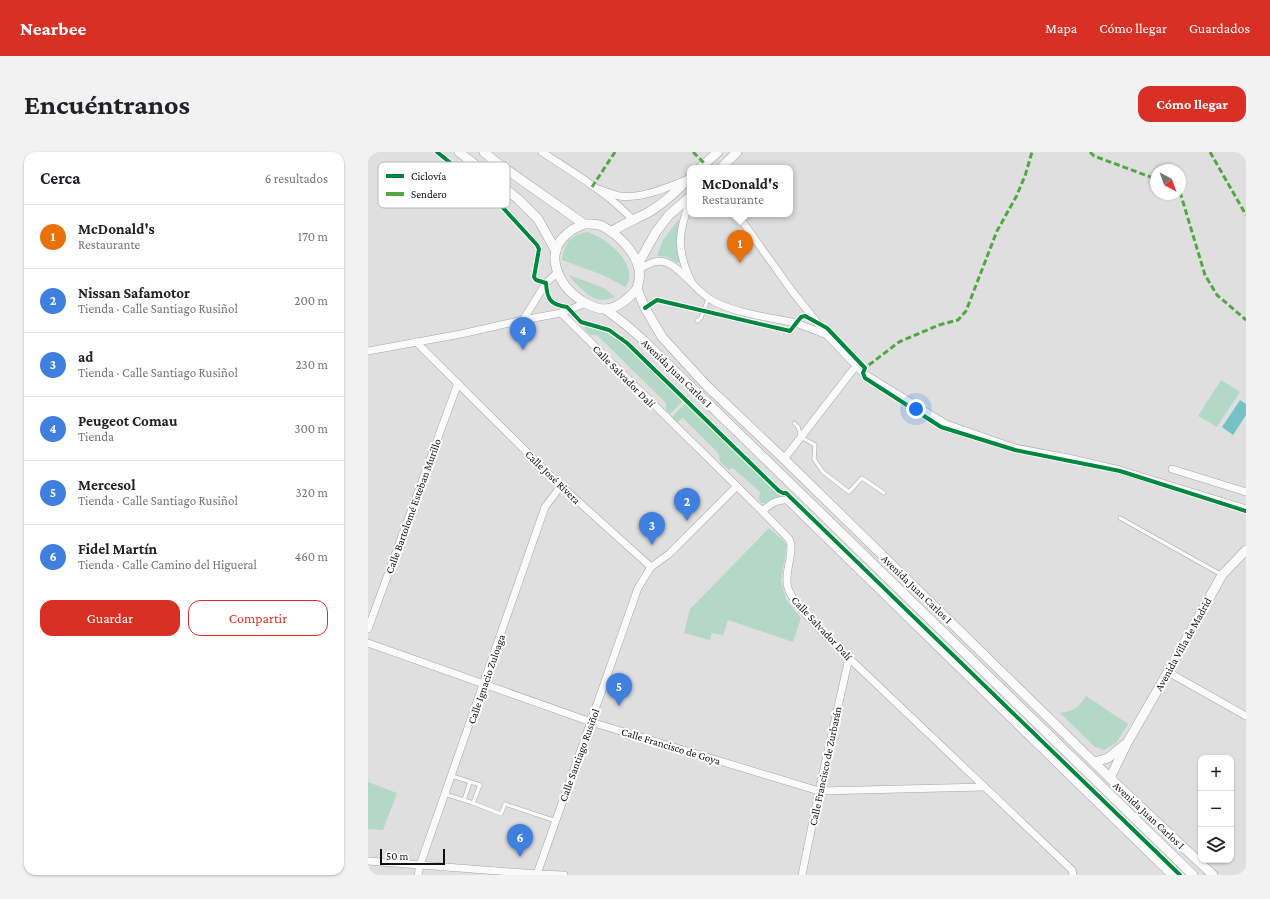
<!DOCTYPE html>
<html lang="es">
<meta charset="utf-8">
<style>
body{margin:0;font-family:"Crimson Pro",serif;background:#f2f2f2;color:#202124}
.controls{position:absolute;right:12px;bottom:12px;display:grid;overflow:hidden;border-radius:8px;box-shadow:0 1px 3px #0004}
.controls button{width:36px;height:36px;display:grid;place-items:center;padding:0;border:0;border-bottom:1px solid #e0e0e0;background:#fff;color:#202124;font:20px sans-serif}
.compass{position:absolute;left:782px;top:12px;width:36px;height:36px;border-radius:50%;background:#fff;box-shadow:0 1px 3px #0004;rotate:139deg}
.scale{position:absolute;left:12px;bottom:10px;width:65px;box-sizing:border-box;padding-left:4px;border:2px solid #111112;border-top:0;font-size:11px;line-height:14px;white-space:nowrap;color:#111112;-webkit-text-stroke:3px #fff;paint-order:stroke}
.you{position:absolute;left:548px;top:257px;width:14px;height:14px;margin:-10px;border:3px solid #fff;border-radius:50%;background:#1a73e8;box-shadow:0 0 0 6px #1a73e833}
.badge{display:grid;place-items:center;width:26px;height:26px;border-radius:50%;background:#d93025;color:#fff;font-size:13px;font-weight:700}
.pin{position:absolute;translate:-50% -33px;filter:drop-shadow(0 1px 2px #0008)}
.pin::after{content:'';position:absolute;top:21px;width:14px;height:12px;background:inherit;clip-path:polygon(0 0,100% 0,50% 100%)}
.popup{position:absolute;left:319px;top:13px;width:106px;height:52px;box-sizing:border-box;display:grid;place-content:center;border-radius:8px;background:#fff;filter:drop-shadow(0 1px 3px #0005);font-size:13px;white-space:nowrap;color:#757577}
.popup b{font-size:15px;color:#202124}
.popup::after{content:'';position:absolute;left:50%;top:100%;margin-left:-8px;border:8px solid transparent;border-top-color:#fff}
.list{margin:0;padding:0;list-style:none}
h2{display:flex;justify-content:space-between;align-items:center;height:52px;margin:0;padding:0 16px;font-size:17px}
h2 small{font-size:13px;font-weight:400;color:#757577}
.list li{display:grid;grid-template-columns:26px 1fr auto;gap:12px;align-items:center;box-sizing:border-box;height:64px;padding:0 16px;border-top:1px solid #e0e0e0}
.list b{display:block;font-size:15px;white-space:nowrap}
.list p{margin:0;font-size:13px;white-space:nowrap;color:#757577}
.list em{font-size:13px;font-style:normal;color:#757577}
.actions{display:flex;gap:8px;padding:12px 16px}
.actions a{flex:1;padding:9px 0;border:1px solid #d93025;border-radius:12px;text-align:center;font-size:14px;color:#d93025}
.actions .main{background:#d93025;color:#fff}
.icon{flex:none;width:22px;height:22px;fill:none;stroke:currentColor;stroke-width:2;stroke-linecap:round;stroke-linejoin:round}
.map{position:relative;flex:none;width:878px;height:723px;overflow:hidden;border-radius:12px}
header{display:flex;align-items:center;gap:24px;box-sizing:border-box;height:56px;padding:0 20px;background:#d93025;color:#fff}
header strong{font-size:19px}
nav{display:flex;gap:22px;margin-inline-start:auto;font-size:14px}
.intro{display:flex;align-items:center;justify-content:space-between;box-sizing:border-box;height:96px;padding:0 24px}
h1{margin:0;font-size:28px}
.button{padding:10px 18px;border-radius:12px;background:#d93025;color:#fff;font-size:14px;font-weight:700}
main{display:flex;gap:24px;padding:0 24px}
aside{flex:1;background:#fff;border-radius:12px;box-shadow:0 1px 3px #0004}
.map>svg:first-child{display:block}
</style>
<header>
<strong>Nearbee</strong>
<nav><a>Mapa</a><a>Cómo llegar</a><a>Guardados</a></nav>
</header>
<div class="intro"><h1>Encuéntranos</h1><a class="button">Cómo llegar</a></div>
<main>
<aside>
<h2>Cerca<small>6 resultados</small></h2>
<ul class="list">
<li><span class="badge" style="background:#e8710a">1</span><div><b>McDonald's</b><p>Restaurante</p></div><em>170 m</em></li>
<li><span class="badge" style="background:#3f7fe0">2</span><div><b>Nissan Safamotor</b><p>Tienda · Calle Santiago Rusiñol</p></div><em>200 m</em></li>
<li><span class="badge" style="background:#3f7fe0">3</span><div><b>ad</b><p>Tienda · Calle Santiago Rusiñol</p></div><em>230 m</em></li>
<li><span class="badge" style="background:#3f7fe0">4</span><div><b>Peugeot Comau</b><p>Tienda</p></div><em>300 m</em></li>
<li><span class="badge" style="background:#3f7fe0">5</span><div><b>Mercesol</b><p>Tienda · Calle Santiago Rusiñol</p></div><em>320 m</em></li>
<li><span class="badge" style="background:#3f7fe0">6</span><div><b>Fidel Martín</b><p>Tienda · Calle Camino del Higueral</p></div><em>460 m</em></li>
</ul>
<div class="actions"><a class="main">Guardar</a><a>Compartir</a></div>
</aside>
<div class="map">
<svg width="878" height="723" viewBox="0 0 878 723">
<rect width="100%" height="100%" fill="#dfdfe0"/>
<g fill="#b4d8c7">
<path d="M311 67 309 92 312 109 310 111 299 105 289 104 295 88Z"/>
<path d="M220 80C237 86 264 106 261 127 261 130 258 133 257 135L235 123 194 108C197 89 202 83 220 80Z"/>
<path d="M201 123 236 136 247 145C241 147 234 149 228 147 220 144 205 130 201 123Z"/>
<path d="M218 174 231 177 253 188 315 249 302 262 298 258V251L229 183H222L216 176Z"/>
<path d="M853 228 872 240 849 275 830 264Z"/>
<path d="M318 251 414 345 404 347 397 351H393L391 347 392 340 365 316 361 318 352 310 351 302 315 266 309 270 304 265Z"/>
<path d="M401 376 419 392 413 429 418 447 433 466 425 490 360 468 355 483 344 481 342 488 316 481 322 457Z"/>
<path d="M718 544 760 572 748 591 736 598 727 595 692 561C706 559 710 556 718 544Z"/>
<path d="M0 630 29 641 15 678 0 677Z"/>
</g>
<path fill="#75c2c4" d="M872 248 878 252V263L865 283 854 275Z"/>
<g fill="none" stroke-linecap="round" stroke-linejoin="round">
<g stroke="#a5a4a6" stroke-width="4.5">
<g id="service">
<path d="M329 169 333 166 340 147"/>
<path d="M426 271 430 275 433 285 447 293 446 307 455 320 481 340 494 326 516 341"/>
<path d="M752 366 854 423"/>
<path d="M77 642 105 651 112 633 84 624"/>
<path d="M96 648 102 630"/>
<path d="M105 651 133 662 137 652 188 669"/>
</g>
</g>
<g stroke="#a5a4a6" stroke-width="8">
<g id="minor">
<path d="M174 0C204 20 240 41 265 68"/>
<path d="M230 37C237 39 244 42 251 44 274 47 297 36 318 28"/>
<path d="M322 49C310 81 308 97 323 129"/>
<path d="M369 62 424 139 459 183 495 221 578 272 647 296 700 306 752 318 878 357"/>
<path d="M271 117C279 113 288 107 297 110 315 116 328 141 347 150 371 162 401 165 427 171 437 174 448 179 459 183"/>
<path d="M193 161 394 359 421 387C428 398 415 421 420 436 425 454 466 490 481 506L704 718 705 723"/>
<path d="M155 168 178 131 189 121"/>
<path d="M48 190 193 334 283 415"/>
<path d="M0 199 93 182 155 168 193 161 218 151"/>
<path d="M416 307 484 219 489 214"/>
<path d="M804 317 878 340"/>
<path d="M394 359C402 353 408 347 419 348L803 723"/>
<path d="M0 477 90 231"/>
<path d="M0 491 223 570 451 639 616 635"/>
<path d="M800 520 878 564"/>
<path d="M0 709 169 722 196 723"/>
<path d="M169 722 270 436 283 415 301 402 368 335"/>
<path d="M50 723 52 713 177 355 193 334"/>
<path d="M434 723 451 639 481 506"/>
</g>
</g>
<g stroke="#a5a4a6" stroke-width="10">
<g id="tertiary">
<path d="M91 0 150 47 170 67 188 99"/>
<path d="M116 0 128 10 216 72"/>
<path d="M332 16 350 0"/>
<path d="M353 16 369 0"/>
<path d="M216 72C222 72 228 71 234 74 252 83 275 107 271 128 270 133 270 136 267 139 259 148 249 157 236 157 228 157 221 153 214 149 191 134 174 102 200 81 204 77 210 75 216 72Z"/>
<path d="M243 80C255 72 268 67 281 60 297 51 309 38 322 26"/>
<path d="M270 112 288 80 301 63 322 45"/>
<path d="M269 137 277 156 294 185 338 233 416 307 742 626 845 723"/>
<path d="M237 157 257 172 274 187 825 723"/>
<path d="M727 610 740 606 756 593"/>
<path d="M742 626 759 591 800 520 854 423 878 398"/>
</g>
</g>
<use href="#service" stroke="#fafafa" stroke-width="3.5"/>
<use href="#minor" stroke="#fafafa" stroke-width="7"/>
<use href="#tertiary" stroke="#fafafa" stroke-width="9"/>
<g stroke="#51a842" stroke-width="3" stroke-dasharray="6 3" stroke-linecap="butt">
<path d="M325 0 337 12"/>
<path d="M722 0 726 4 788 27"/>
<path d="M842 0 878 63"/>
<path d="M224 35 247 0"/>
<path d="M812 40 837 123 849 143 878 168"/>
<path d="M493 215 497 216 531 190 571 173 590 168 598 159 629 79 648 45 657 24 664 0"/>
</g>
<g stroke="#fff" stroke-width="6">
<g id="cycleway">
<path d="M69 0 127 47 169 93 171 97 166 125 168 128 178 131C179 148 183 153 199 155L213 170 241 178 259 191 411 339 415 341H418L812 723"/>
<path d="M277 156 289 148 422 179 433 165 437 164 459 176 497 216 495 221 497 226 573 275 647 298 752 319 878 359"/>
</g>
</g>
<use href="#cycleway" stroke="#00873e" stroke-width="4"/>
</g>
<g text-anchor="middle" stroke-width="4" stroke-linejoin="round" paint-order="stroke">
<g font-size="11" fill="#111112" stroke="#fff">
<text transform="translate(309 221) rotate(44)" y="4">Avenida Juan Carlos I</text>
<text transform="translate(256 224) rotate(45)" y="4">Calle Salvador Dalí</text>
<text transform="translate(185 325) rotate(44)" y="4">Calle José Rivera</text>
<text transform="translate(45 354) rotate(-70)" y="4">Calle Bartolomé Esteban Murillo</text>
<text transform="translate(549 437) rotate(44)" y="4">Avenida Juan Carlos I</text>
<text transform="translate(454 476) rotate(47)" y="4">Calle Salvador Dalí</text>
<text transform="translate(815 492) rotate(-61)" y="4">Avenida Villa de Madrid</text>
<text transform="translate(118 527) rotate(-71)" y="4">Calle Ignacio Zuloaga</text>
<text transform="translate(303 594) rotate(17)" y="4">Calle Francisco de Goya</text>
<text transform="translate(211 603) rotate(-70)" y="4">Calle Santiago Rusiñol</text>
<text transform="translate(457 614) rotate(-78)" y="4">Calle Francisco de Zurbarán</text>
<text transform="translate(781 663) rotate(43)" y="4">Avenida Juan Carlos I</text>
</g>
</g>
<rect x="10" y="10" width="132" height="46" rx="6" fill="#fff" stroke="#b8b8b8" stroke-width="1"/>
<rect x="18" y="22" width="18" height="4" fill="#00873e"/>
<rect x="18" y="40" width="18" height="4" fill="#51a842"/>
<g font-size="11" fill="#111112">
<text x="43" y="28">Ciclovía</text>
<text x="43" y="46">Sendero</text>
</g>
</svg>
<div class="controls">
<button>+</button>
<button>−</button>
<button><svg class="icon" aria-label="layers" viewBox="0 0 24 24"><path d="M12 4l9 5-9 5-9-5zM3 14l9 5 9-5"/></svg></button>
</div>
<svg class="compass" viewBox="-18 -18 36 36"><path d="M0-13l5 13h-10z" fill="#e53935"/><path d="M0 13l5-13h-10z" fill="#757577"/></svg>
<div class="scale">50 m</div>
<div class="you"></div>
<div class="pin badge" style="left:372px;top:111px;background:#e8710a">1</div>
<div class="popup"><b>McDonald's</b>Restaurante</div>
<div class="pin badge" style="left:319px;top:369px;background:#3f7fe0">2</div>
<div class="pin badge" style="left:284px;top:393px;background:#3f7fe0">3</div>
<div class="pin badge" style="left:155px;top:198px;background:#3f7fe0">4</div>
<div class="pin badge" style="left:251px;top:554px;background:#3f7fe0">5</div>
<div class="pin badge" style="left:152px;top:705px;background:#3f7fe0">6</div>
</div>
</main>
